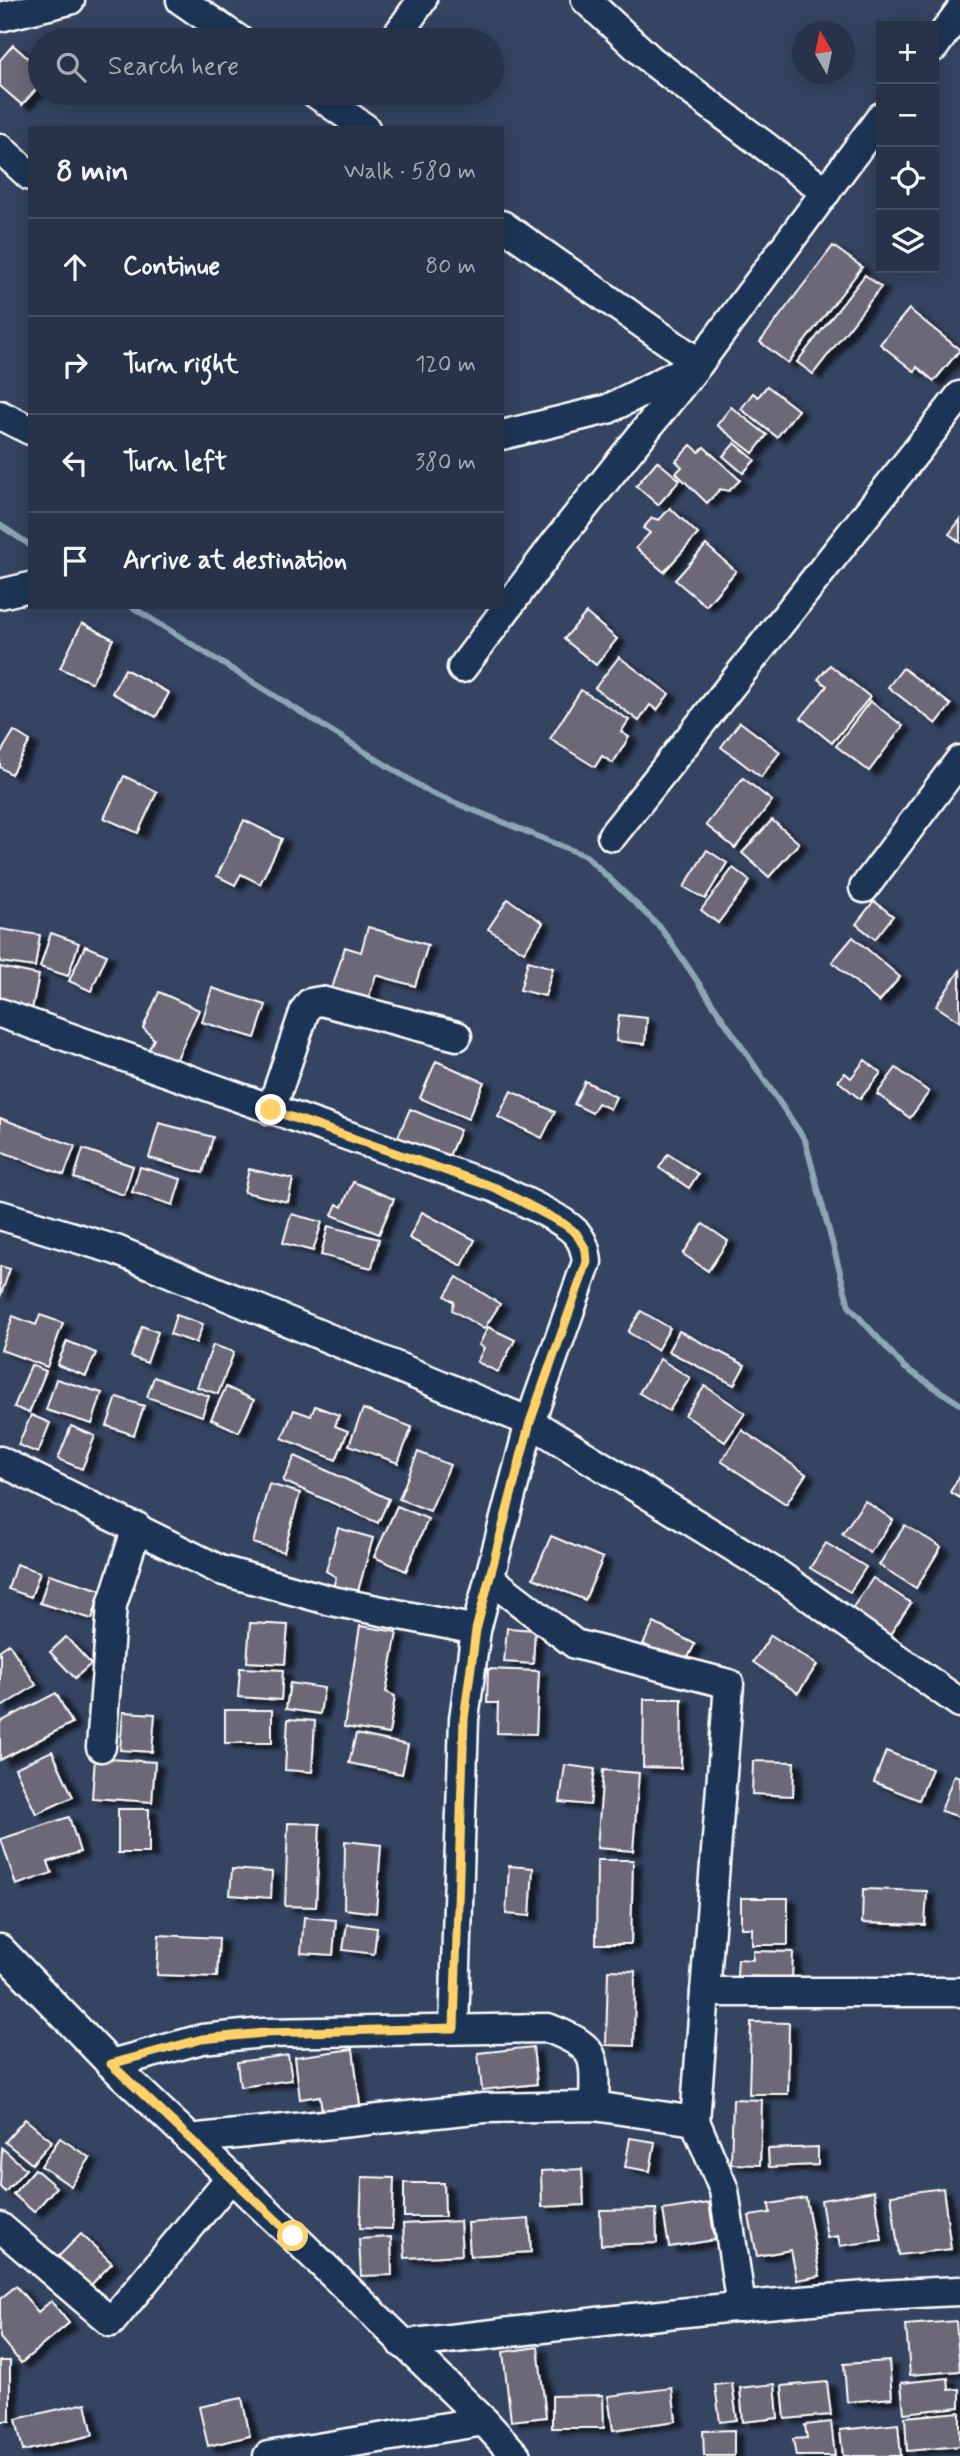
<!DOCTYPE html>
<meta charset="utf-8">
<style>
body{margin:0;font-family:Mynerve,sans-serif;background:#303b50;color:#f1f3f6}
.controls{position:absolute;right:21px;top:21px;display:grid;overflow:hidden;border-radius:0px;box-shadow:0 4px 18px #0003}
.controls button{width:63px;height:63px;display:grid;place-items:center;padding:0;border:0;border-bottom:2px solid #444e61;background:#283349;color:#f1f3f6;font:35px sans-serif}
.compass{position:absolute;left:792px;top:21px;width:63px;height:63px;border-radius:50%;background:#283349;box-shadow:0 4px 18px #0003;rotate:351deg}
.stop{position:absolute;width:21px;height:21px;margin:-16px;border:5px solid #ffd166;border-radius:50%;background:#fff}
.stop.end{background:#ffd166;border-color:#fff;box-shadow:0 2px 7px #0008}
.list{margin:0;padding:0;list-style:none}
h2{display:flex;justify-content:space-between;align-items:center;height:91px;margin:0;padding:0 28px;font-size:30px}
h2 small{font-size:23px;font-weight:400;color:#a5aab4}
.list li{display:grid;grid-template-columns:46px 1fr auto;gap:21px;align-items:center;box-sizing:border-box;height:98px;padding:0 28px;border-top:2px solid #444e61}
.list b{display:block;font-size:26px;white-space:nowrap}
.list em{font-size:23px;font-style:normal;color:#a5aab4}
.icon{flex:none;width:38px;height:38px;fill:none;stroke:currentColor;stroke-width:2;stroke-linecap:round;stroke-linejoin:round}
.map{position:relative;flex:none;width:960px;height:2456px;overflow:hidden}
.search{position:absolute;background:#283349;box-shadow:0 4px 18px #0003;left:28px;top:28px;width:476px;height:77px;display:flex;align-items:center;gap:18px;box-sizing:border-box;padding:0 24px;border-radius:38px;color:#a5aab4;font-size:26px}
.panel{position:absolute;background:#283349;box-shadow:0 4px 18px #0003;left:28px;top:126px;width:476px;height:483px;border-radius:0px}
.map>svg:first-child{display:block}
</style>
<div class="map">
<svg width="960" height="2456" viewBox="0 0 960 2456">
<defs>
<filter id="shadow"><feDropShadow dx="8" dy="4.5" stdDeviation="2" flood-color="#0009"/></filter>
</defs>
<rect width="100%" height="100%" fill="#354461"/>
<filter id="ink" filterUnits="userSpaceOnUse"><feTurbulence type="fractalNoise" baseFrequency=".0143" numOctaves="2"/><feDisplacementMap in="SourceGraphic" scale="14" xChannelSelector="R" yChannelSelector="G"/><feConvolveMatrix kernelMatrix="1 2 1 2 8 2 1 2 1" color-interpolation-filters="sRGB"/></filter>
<g filter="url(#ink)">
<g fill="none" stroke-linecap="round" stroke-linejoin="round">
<g stroke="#8ca6b6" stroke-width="6">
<path d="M0 525 30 545"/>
<path d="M132 607 431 793 586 856 662 929 805 1140 849 1306 905 1368 960 1404"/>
</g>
</g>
<g fill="#6c6777" stroke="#fff" stroke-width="2" filter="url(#shadow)">
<path d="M13 45 40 69V85L22 105 0 86V60Z"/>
<path d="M833 246 862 267 788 363 760 342Z"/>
<path d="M865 275 881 287 813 374 797 362Z"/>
<path d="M909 309 960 350 934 381 917 367 915 372 880 344Z"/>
<path d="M767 386 798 410 777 437 741 409 753 393 758 397Z"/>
<path d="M731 407 767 435 753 453 717 425Z"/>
<path d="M735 443 755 460 743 473 723 456Z"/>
<path d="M691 445 699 452 704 447 740 480 729 491 720 489 707 503 676 473 682 467 676 461Z"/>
<path d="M657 461 680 480 658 505 636 486Z"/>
<path d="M670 508 698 534 664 572 636 548 650 533 643 528 652 518 659 520Z"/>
<path d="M960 520V542L949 534Z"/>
<path d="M706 545 736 571 706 606 675 580Z"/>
<path d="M586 613 617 639 596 665 564 639Z"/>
<path d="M82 623 113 639 92 683 60 668Z"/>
<path d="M619 657 669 694 657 710 650 705 639 721 595 688Z"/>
<path d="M830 665 870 697 832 743 801 718 827 686 818 679Z"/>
<path d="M903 668 951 705 936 724 888 687Z"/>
<path d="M125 669 169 693 156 717 112 693Z"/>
<path d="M581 690 629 720 621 732 629 737 613 763 602 756 595 767 550 739Z"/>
<path d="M870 701 903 726 869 771 836 746Z"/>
<path d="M740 722 780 752 761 777 721 747Z"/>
<path d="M14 731 30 741 11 774 0 767V754Z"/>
<path d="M124 776 157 792 138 833 104 818Z"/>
<path d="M743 778 772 801 735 848 706 825Z"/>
<path d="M244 820 282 839 260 884 241 874 235 885 217 876Z"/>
<path d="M772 820 799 843 769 877 742 853Z"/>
<path d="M707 850 727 863 705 899 684 887Z"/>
<path d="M733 868 750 881 718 923 701 910Z"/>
<path d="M508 899 543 923 524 952 488 929Z"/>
<path d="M874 901 893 916 875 939 856 924Z"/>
<path d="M368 927 428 945 415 986 376 975 365 1009 329 998 345 947 361 952Z"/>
<path d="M0 929 40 935 35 967 0 962Z"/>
<path d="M51 933 79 943 68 976 40 967Z"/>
<path d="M853 937 900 977 879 1002 832 962Z"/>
<path d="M85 946 107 955 91 991 69 981Z"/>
<path d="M528 961 553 968 545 996 520 990Z"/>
<path d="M0 967 39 975 31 1014 0 1008Z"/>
<path d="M960 970V1022L936 1006Z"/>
<path d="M212 988 266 1005 255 1038 202 1022Z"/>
<path d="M159 992 199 1010 175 1063 148 1051 154 1039 143 1028Z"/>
<path d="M619 1015 647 1018 645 1044 616 1041Z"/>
<path d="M865 1060 881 1073 860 1099 838 1081 845 1073 851 1078Z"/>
<path d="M436 1061 484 1082 468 1119 420 1098Z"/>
<path d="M896 1068 929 1092 910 1118 877 1094Z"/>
<path d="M585 1081 616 1097 610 1109 598 1103 592 1113 574 1104Z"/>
<path d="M511 1091 555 1112 542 1138 498 1117Z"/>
<path d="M410 1109 460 1130 447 1161 397 1139Z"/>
<path d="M0 1118 75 1146 64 1175 0 1151Z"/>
<path d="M159 1123 213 1137 203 1173 149 1158Z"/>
<path d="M83 1149 133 1166 124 1195 74 1178Z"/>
<path d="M668 1154 698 1174 689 1188 659 1168Z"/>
<path d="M140 1167 181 1179 173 1205 132 1192Z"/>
<path d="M249 1169 293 1179 288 1202 244 1192Z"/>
<path d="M353 1182 394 1199 379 1234 332 1215 337 1204 342 1207Z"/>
<path d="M422 1212 475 1240 462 1266 409 1238Z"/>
<path d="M291 1214 322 1222 313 1251 283 1243Z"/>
<path d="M703 1224 728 1241 708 1271 683 1254Z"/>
<path d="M328 1226 379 1239 372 1268 321 1255Z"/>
<path d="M0 1266 10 1269 0 1297Z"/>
<path d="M457 1277 500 1304 484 1329 452 1310 454 1302 445 1296Z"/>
<path d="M641 1311 670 1328 657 1350 628 1332Z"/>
<path d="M40 1315 63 1323 47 1367 1 1350 13 1316 36 1325Z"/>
<path d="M176 1315 203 1324 196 1343 170 1334Z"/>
<path d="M142 1326 158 1332 147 1363 131 1357Z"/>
<path d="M488 1327 515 1340 498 1372 477 1362 484 1348 479 1345Z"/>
<path d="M679 1331 745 1365 734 1385 668 1351Z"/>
<path d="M67 1341 96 1353 86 1376 57 1365Z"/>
<path d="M213 1345 234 1352 218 1394 197 1387Z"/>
<path d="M660 1359 690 1378 669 1411 639 1393Z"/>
<path d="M31 1365 46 1371 29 1413 14 1407Z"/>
<path d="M154 1377 209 1396 202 1416 147 1397Z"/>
<path d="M56 1379 102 1393 92 1424 46 1410Z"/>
<path d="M705 1386 745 1413 725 1442 685 1415Z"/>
<path d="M226 1387 254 1400 239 1432 211 1419Z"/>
<path d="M117 1397 144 1406 134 1435 107 1426Z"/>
<path d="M315 1406 339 1415 335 1426 348 1431 336 1460 282 1438 294 1410 311 1416Z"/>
<path d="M363 1409 412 1427 398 1463 349 1445Z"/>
<path d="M31 1415 50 1423 38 1453 18 1445Z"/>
<path d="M71 1426 95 1436 82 1469 58 1459Z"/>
<path d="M742 1430 806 1474 786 1504 721 1461Z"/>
<path d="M418 1452 450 1465 430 1511 399 1499Z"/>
<path d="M295 1456 389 1499 378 1523 283 1481Z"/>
<path d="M960 1476V1498L950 1492Z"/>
<path d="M269 1484 300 1493 284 1552 253 1543Z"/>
<path d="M865 1501 893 1520 870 1553 842 1534Z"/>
<path d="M397 1506 428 1519 406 1571 374 1557Z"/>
<path d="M905 1525 941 1547 916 1588 879 1565Z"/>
<path d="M338 1528 373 1538 356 1598 332 1591 336 1577 326 1571Z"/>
<path d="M551 1536 603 1558 585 1600 533 1578Z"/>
<path d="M826 1543 866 1567 850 1592 810 1568Z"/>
<path d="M16 1564 40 1572 31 1597 8 1589Z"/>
<path d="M49 1574 101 1590 92 1619 40 1603Z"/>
<path d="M873 1578 911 1603 887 1639 849 1613Z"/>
<path d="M250 1623 288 1625 285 1664 247 1662Z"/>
<path d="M654 1623 695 1644 684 1665 643 1644Z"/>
<path d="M360 1626 397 1632 386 1692 395 1696 389 1734 344 1727Z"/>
<path d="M507 1628 535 1630 533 1664 504 1662Z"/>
<path d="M771 1635 817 1665 798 1693 753 1662Z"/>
<path d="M66 1637 91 1664 75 1678 50 1652Z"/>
<path d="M9 1644 36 1685 0 1708V1650Z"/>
<path d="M240 1668 283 1670 281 1700 238 1697Z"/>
<path d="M488 1669 539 1671 536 1734 497 1733 498 1703H487Z"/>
<path d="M290 1683 324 1688 320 1714 286 1709Z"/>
<path d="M56 1693 72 1723 0 1760V1722Z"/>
<path d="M644 1699H682L681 1768 643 1767Z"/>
<rect x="225" y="1710" width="47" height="33"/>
<path d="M123 1712 155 1714 152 1752 120 1750Z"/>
<path d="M288 1719 315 1721 312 1772 285 1770Z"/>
<path d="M356 1734 408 1745 402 1774 349 1763Z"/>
<path d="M52 1751 73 1797 36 1814 15 1768Z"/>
<path d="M886 1751 932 1769 919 1800 874 1782Z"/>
<path d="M95 1758 155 1762 152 1802 92 1798Z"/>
<path d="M753 1761 794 1762 793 1796 752 1794Z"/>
<path d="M565 1765 595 1769 590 1805 560 1802Z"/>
<path d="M603 1770 639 1773 633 1851 597 1848Z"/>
<path d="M954 1775 960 1777V1817L941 1811Z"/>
<rect x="118" y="1809" width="31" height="44"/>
<path d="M69 1817 80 1852 48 1862 52 1873 16 1885 1 1839Z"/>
<path d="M288 1823 320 1824 316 1907 285 1906Z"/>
<path d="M345 1841 381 1845 376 1913 344 1909Z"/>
<path d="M597 1860H633L631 1944H596Z"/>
<path d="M509 1866 533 1868 530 1916 506 1914Z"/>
<path d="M232 1869 272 1872 271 1898 230 1895Z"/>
<path d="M863 1889 927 1891 925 1925 862 1923Z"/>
<path d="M741 1898H788V1945H752V1928H741Z"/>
<path d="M304 1917 336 1920 333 1955 301 1953Z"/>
<path d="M347 1924 377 1928 374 1954 343 1950Z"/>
<path d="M159 1935 219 1938 217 1977 157 1975Z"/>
<path d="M753 1951 793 1952 792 1978 737 1976 738 1959 753 1960Z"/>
<path d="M608 1970 635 1971 634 2046 606 2045Z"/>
<path d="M751 2022 789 2023 788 2094H749Z"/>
<path d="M533 2047 537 2084 482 2090 478 2053Z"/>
<path d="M353 2049 360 2105 322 2111 320 2096 300 2099 295 2057Z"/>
<path d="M288 2055 292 2080 240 2087 237 2062Z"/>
<path d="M733 2099 762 2100 760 2165 731 2164Z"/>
<path d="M25 2119 52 2141 32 2164 5 2142Z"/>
<path d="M60 2138 90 2158 71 2186 41 2166Z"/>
<path d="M630 2138 655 2142 650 2171 625 2167Z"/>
<path d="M818 2147V2165L769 2167 768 2149Z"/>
<path d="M2 2148 26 2169 5 2192 0 2187Z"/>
<path d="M35 2169 56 2187 34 2212 13 2194Z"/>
<path d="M582 2169 584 2205 542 2207 541 2171Z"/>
<path d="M362 2177 394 2178 392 2229 360 2228Z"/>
<path d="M404 2183H444L445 2217H404Z"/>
<path d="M943 2188 951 2249 899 2255 891 2195Z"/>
<path d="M874 2191 882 2240 840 2246 838 2236 827 2238 821 2200Z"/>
<path d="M806 2198 820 2276 797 2280 791 2250 757 2256 749 2216 770 2213 769 2204Z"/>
<path d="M709 2203 715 2240 669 2247 663 2210Z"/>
<path d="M656 2209 657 2243 601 2245 600 2210Z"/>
<path d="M529 2219 531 2252 470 2256 468 2223Z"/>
<path d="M460 2221 462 2255 405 2258 403 2224Z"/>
<path d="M81 2234 112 2263 87 2289 56 2259Z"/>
<path d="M391 2237 392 2275 361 2276 359 2239Z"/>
<path d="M16 2286 38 2312 51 2301 69 2323 21 2363 0 2338V2299Z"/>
<path d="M956 2321 960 2371 910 2375 906 2325Z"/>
<path d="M538 2347 546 2417 511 2421 503 2352Z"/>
<rect x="0" y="2361" width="10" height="60"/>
<path d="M889 2361 892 2398 847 2402 844 2364Z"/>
<path d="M948 2378 949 2390 960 2389V2407L904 2413 901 2383Z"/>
<path d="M827 2382 831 2415 785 2419 782 2386Z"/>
<path d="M732 2383 737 2420 720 2422 715 2385Z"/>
<path d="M775 2384 778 2418 743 2422 740 2388Z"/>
<path d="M672 2388 676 2421 613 2430 608 2396Z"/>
<path d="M603 2395 604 2428H552V2396Z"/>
<path d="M242 2398 250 2436 208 2446 199 2407Z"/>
<path d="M86 2403 93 2435 23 2451 16 2419Z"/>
<path d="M960 2412V2446L907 2451 905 2417Z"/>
<path d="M831 2422 835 2456H796L793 2439 807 2438 805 2425Z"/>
<path d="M898 2424 901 2456H843L840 2430Z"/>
<path d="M734 2430V2456H704L703 2431Z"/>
</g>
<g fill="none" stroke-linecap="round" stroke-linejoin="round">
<g stroke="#fff" stroke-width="33">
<g id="minor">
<path d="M181 0 239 40"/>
<path d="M586 0 652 61 826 192"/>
<path d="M0 17 70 0"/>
<path d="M394 40 422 0"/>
<path d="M934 47 960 11"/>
<path d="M315 93 365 128"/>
<path d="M0 148 30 176"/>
<path d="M502 225 699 363 608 409 502 435"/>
<path d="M0 415 30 430"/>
<path d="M0 594 30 587"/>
<path d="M462 668 557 541 699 363 881 117"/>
<path d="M612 836 960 396"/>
<path d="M864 888 960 760"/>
<path d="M0 1013 496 1188C518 1199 559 1216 575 1232 583 1240 586 1251 587 1262L530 1422 476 1630 464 1719 454 2028"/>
<path d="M271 1110 305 1010 310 1003 321 1001 457 1036"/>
<path d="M0 1215 116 1250 530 1422 779 1575 960 1703"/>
<path d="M0 1461 220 1570 332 1601 476 1630"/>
<path d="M489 1578 575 1644 729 1684 695 2121"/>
<path d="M101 1747 112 1605 137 1527"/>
<path d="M0 1949 111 2064 293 2236 484 2421 516 2456"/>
<path d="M705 1992H960"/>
<path d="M111 2064 202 2039 264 2033 548 2028C599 2048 595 2055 594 2106"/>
<path d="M189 2139 484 2108 594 2106 695 2121 724 2190 741 2307"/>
<path d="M0 2227 111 2322 231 2177"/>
<path d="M403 2344C588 2324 773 2298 960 2291"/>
<path d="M268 2456 484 2421"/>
</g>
</g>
<use href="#minor" stroke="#1d3557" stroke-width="28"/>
</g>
</g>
<g fill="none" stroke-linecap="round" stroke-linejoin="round" filter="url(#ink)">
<path stroke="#ffd166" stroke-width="9" d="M271 1110 496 1188 564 1224 576 1233 586 1250 587 1262 530 1422 476 1630 464 1719 454 2028 264 2033 202 2039 111 2064 293 2236"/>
</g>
</svg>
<div class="controls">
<button>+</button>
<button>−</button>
<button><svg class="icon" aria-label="locate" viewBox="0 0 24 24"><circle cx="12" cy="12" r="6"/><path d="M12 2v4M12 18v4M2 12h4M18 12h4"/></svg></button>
<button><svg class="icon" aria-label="layers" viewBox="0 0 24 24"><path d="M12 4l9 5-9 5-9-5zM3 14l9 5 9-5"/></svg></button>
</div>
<svg class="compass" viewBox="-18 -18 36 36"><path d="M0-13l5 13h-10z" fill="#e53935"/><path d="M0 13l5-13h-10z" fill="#a5aab4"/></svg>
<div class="stop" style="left:293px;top:2236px"></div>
<div class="stop end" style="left:271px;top:1110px"></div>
<div class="search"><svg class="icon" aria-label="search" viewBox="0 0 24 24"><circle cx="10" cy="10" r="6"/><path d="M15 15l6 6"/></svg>Search here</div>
<section class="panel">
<h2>8 min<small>Walk · 580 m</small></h2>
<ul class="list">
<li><svg class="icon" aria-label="ahead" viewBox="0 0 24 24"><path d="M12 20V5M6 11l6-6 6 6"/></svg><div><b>Continue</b></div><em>80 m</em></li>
<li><svg class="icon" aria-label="right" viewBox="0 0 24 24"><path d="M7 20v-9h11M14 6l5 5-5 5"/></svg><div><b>Turn right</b></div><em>120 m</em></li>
<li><svg class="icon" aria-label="left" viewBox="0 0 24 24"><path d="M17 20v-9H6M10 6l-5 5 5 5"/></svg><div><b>Turn left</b></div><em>380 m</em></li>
<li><svg class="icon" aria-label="arrive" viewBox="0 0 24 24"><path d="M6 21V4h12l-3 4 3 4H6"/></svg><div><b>Arrive at destination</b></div></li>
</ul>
</section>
</div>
